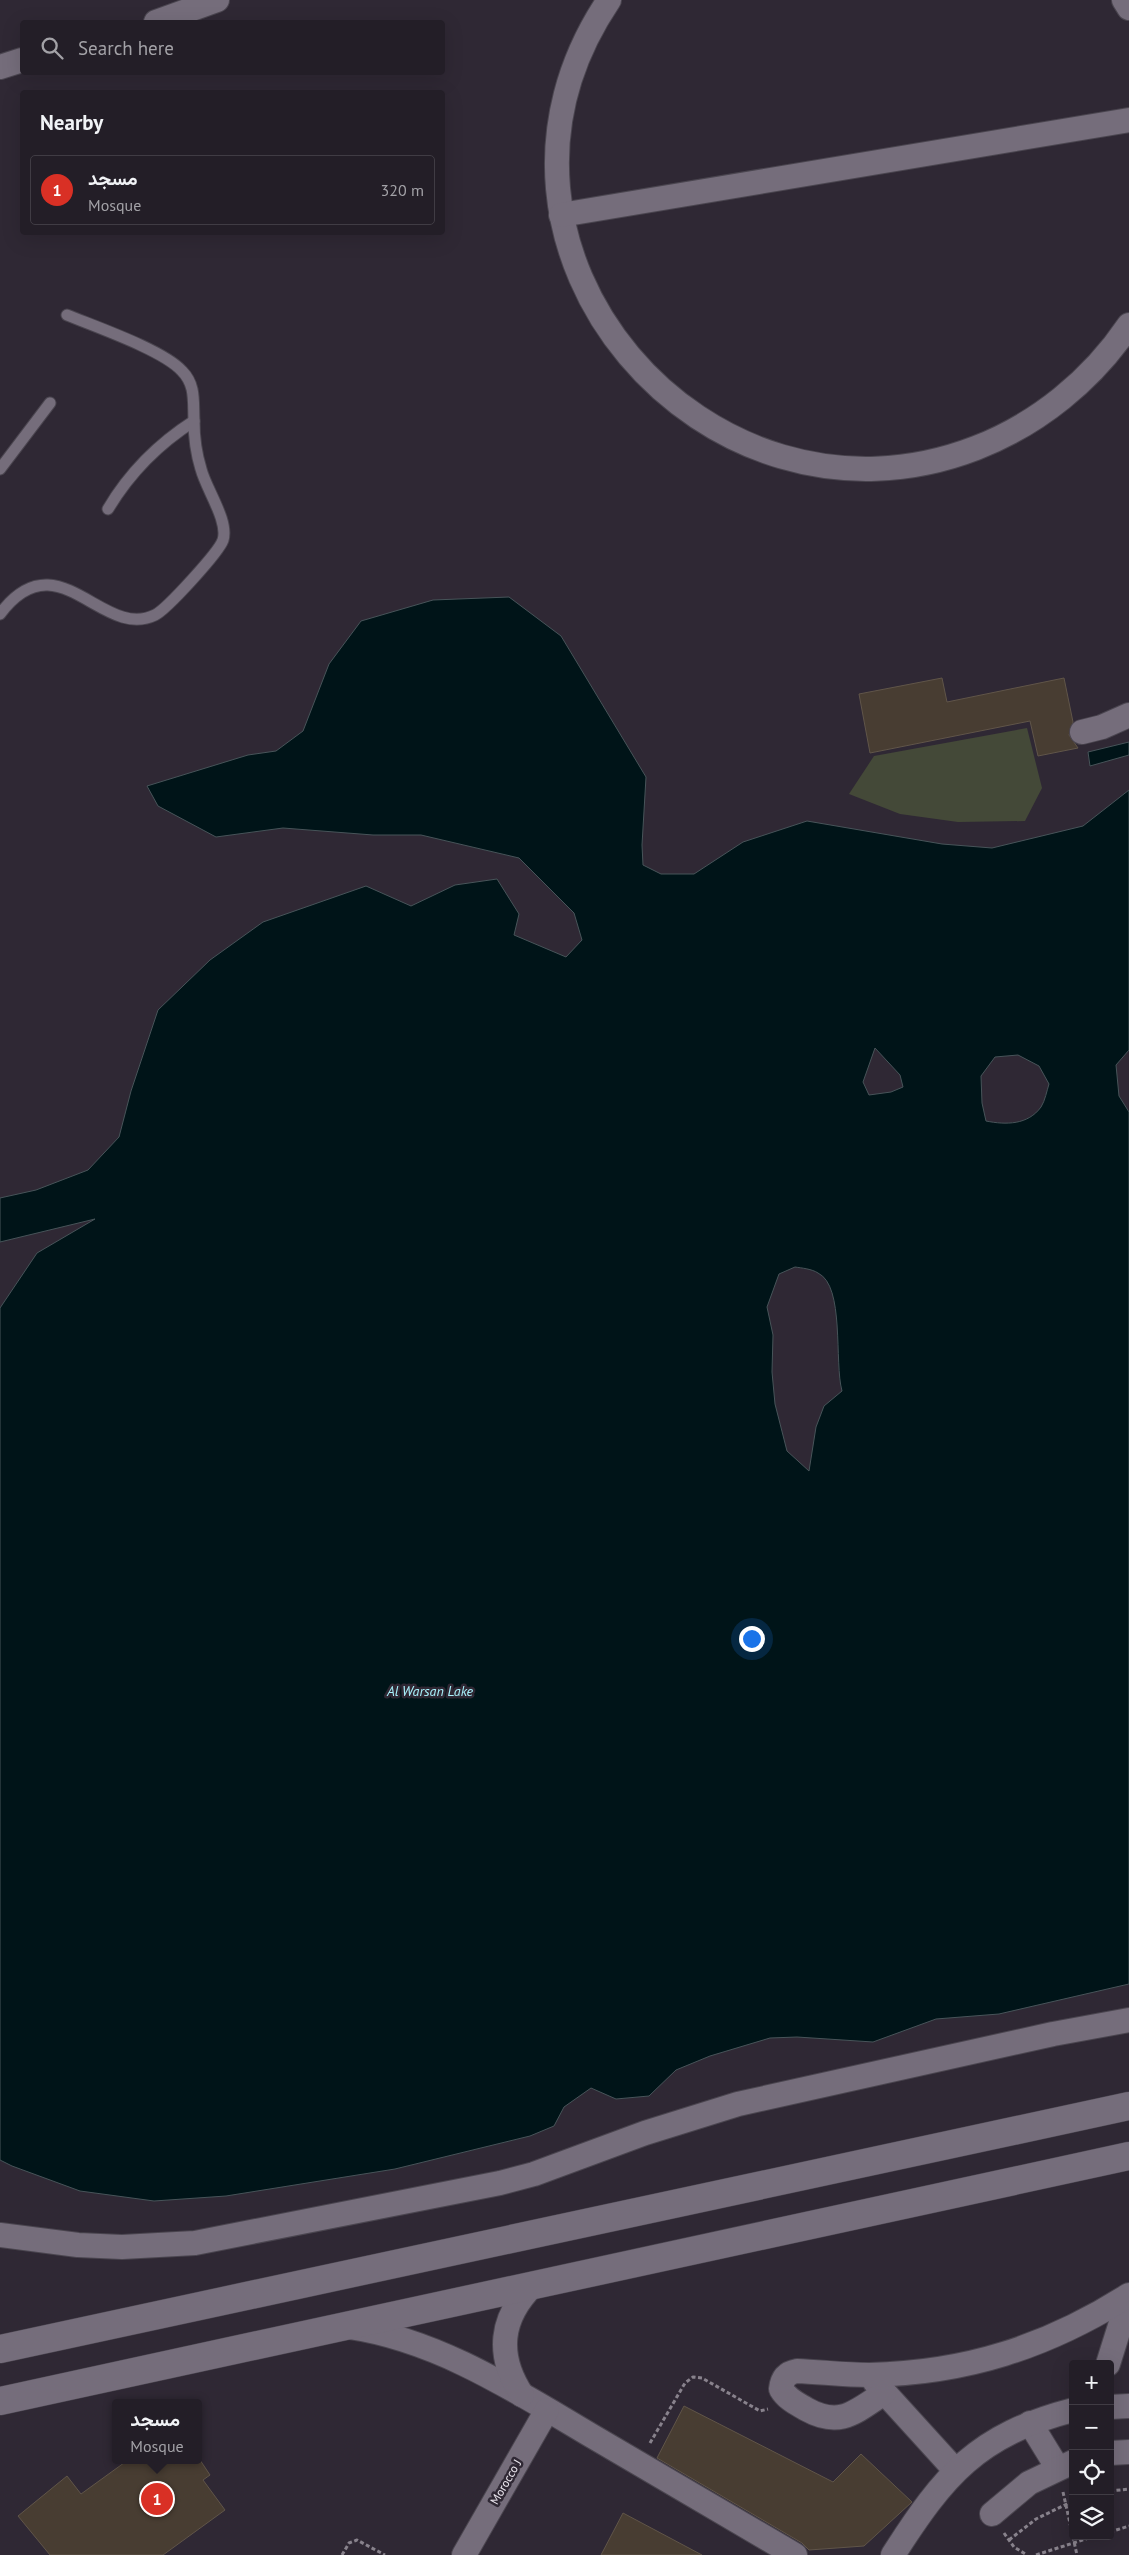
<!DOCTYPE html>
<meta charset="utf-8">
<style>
body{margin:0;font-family:"PT Sans",Vazirmatn,sans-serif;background:#2f2b33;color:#f1f3f6}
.controls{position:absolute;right:15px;bottom:15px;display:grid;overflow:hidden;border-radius:5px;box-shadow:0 5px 20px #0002}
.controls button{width:45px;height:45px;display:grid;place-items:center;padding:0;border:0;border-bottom:1px solid #403c44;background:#231e27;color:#f1f3f6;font:25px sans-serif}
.you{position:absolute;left:751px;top:1638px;width:18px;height:18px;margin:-12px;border:4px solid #fff;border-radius:50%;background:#1a73e8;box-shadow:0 0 0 8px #1a73e833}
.badge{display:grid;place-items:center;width:32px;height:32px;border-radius:50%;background:#d93025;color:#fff;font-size:16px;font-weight:700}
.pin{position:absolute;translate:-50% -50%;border:2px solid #fff;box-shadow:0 1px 5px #0006}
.popup{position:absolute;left:112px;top:2399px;width:90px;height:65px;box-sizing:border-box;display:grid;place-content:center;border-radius:5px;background:#231e27;filter:drop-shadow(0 1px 4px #0005);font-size:16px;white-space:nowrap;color:#a3a2a7}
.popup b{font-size:19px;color:#f1f3f6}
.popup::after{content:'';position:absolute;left:50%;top:100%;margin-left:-10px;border:10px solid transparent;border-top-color:#231e27}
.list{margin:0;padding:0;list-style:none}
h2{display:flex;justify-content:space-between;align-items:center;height:65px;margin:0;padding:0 20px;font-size:21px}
h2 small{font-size:16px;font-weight:400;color:#a3a2a7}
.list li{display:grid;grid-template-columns:32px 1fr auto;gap:15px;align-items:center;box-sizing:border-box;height:70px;margin:0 10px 10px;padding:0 10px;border:1px solid #403c44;border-radius:5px}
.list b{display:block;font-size:19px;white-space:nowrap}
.list p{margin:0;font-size:16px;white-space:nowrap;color:#a3a2a7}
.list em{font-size:16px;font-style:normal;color:#a3a2a7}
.icon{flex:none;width:28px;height:28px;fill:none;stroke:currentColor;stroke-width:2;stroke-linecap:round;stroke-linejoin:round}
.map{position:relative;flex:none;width:1129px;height:2555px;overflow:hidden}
.search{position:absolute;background:#231e27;box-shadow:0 5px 20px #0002;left:20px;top:20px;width:425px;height:55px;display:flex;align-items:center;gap:12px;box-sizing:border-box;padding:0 18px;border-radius:5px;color:#a3a2a7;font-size:19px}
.panel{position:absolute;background:#231e27;box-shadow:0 5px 20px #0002;left:20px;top:90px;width:425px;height:145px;border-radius:5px}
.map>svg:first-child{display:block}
</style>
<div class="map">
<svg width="1129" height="2555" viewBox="0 0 1129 2555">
<rect width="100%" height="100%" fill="#2f2834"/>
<path fill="#444938" d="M1027 728 1042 788 1025 821 958 822 900 814 849 794 874 756Z"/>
<g fill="#001418" stroke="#475459" fill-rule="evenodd">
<path d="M509 597 561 636 646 777 642 845 643 865 661 874H694L743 842 807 821 942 844 992 848 1083 826 1129 790V1050L1116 1065 1119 1096 1129 1112V1984L999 2014 936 2019 873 2042 797 2037 770 2038 710 2056 676 2070 649 2096 616 2099 591 2088 564 2107 554 2126 530 2136 395 2169 226 2196 154 2201 80 2191 12 2166 0 2160V1308L37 1253 95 1219 0 1242V1198L36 1190 88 1170 119 1137 131 1091 158 1010 210 960 263 922 366 886 411 906 455 885 497 879 519 914 514 935 566 957 582 940 574 913 519 858 421 835H373L283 828 216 837 158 806 147 786 248 755 276 751 303 731 329 664 361 621 433 600ZM875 1048 900 1075 903 1087 891 1092 869 1095 863 1082ZM1018 1055 1039 1066 1049 1084C1047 1090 1045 1101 1041 1107 1028 1125 1006 1125 986 1121L982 1103 981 1076 995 1057ZM795 1267C802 1268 812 1269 818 1273 845 1286 834 1362 842 1391L824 1406 816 1427 809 1471 787 1451 775 1404 772 1372 773 1335 767 1307 779 1274Z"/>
<path d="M1129 742V755L1090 766 1088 752Z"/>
</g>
<g fill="#483d32" stroke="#605549">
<path d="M942 678 947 702 1064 678 1073 722 1069 735 1078 748 1038 756 1030 721 870 753 859 694Z"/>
<path d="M684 2406 833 2482 861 2454 912 2502 864 2546 809 2550 802 2543 657 2458Z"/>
<path d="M128 2460H200L210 2475 203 2480 225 2510 163 2555H50L18 2516 67 2476 81 2494Z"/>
<path d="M623 2513 702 2555H601Z"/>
</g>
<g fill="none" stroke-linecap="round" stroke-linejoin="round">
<g stroke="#4a454f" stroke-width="13">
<g id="lane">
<path d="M0 469 50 403"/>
<path d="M108 509C130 472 158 444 194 421"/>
<path d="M0 614C58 537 102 641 155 615 167 609 219 552 223 540 229 521 206 489 201 469 196 453 194 437 194 420 193 402 196 385 182 371 163 350 96 327 67 315"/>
</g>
</g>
<g stroke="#4a454f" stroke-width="26">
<g id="street">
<path d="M609 0C442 247 707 552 976 448 1038 424 1092 380 1129 325"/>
<path d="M1124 0 1129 8"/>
<path d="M156 22 217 0"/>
<path d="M0 67 22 60"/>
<path d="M561 215 1129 120"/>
<path d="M1082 732 1102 727 1129 715"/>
<path d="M0 2235 78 2245 122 2247 195 2243 500 2183 534 2174 645 2133 738 2104 1053 2034 1129 2020"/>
<path d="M349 2327C438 2340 516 2391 592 2436 660 2476 727 2515 795 2555"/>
<path d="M1108 2364 1129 2297"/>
<path d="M875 2382 955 2470"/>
<path d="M884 2393C855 2412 840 2428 806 2409 796 2403 787 2399 781 2389 782 2379 786 2373 797 2371 821 2372 845 2375 869 2375 966 2373 1047 2347 1129 2295"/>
<path d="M522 2395C496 2355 500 2318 533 2285"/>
<path d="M1110 2407 1129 2406"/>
<path d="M1030 2423 1057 2467"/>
<path d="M1110 2453 1129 2452"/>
<path d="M992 2514 1029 2483 1073 2462"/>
<path d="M464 2555 547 2410"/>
<path d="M893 2555C944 2475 977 2435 1073 2410"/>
</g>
</g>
<g stroke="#4a454f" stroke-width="29">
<g id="secondary">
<path d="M0 2349 1129 2106"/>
<path d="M0 2401 1129 2156"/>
</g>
</g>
<g stroke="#88828c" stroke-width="3" stroke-dasharray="4 2.5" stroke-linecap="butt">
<path d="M650 2443 685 2383 693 2377 702 2378 760 2411 768 2409"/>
<path d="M1110 2491 1129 2489"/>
<path d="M1063 2492 1077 2555"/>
<path d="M1110 2532 1129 2526"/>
<path d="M1004 2533 1014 2547 1027 2555"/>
<path d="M1009 2540 1036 2519 1073 2501"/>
<path d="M342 2555 349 2543 357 2540 385 2555"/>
<path d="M1036 2555 1095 2536"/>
</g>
<use href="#lane" stroke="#756d7b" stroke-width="11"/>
<use href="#street" stroke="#756d7b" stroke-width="24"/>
<use href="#secondary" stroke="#756d7b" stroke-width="28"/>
</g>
<g text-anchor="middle" stroke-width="5" stroke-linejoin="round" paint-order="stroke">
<g font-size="12" fill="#ede8f0" stroke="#2f2834">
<text transform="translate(506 2482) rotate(-60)" y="4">Morocco J</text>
</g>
<g font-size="14" font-style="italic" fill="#a9f2fc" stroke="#2f2834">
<text x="430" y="1696">Al Warsan Lake</text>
</g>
</g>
</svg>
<div class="controls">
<button>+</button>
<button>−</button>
<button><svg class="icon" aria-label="locate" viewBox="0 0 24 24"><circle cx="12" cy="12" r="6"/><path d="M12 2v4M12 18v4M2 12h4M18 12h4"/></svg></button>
<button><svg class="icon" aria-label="layers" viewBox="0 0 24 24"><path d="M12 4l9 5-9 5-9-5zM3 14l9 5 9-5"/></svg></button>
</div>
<div class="you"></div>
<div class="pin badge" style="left:157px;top:2499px">1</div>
<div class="popup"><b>مسجد</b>Mosque</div>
<div class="search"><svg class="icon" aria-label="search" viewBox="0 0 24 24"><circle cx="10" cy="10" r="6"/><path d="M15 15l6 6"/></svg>Search here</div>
<section class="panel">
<h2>Nearby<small></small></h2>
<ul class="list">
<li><span class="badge">1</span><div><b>مسجد</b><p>Mosque</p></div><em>320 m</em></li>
</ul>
</section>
</div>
